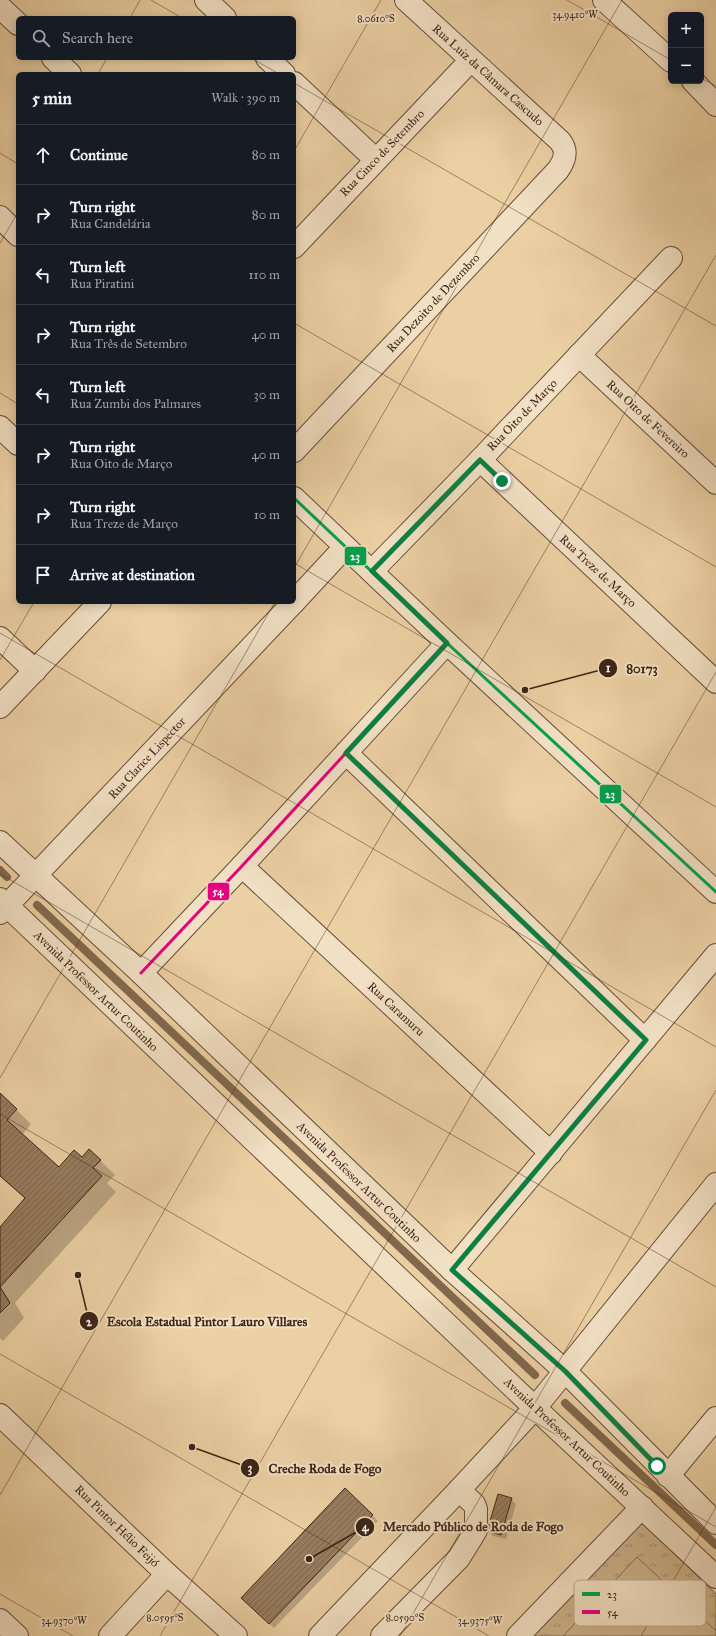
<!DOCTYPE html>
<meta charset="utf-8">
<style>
body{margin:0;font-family:"IM FELL Great Primer",serif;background:#20242c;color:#f1f3f6}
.controls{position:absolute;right:12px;top:12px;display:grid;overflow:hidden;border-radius:6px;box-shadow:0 2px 10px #0003}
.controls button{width:36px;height:36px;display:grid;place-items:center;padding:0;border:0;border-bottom:1px solid #363941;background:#171b24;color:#f1f3f6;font:20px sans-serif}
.stop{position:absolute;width:12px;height:12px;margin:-9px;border:3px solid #0b8043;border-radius:50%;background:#fff}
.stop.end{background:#0b8043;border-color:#fff;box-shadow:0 1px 4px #0008}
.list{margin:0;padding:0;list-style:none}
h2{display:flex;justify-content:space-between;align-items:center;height:52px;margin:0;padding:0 16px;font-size:17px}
h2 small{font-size:13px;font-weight:400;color:#9ea1a6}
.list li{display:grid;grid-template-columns:26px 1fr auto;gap:12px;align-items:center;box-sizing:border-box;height:60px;padding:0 16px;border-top:1px solid #363941}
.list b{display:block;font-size:15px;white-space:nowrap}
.list p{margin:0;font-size:13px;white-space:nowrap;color:#9ea1a6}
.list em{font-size:13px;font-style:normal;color:#9ea1a6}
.icon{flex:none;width:22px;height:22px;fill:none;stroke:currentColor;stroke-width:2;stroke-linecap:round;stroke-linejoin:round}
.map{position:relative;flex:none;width:716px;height:1636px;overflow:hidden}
.search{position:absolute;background:#171b24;box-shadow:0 2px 10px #0003;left:16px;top:16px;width:280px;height:44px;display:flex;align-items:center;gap:10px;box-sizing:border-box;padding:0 14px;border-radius:6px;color:#9ea1a6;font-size:15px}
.panel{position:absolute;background:#171b24;box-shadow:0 2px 10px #0003;left:16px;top:72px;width:280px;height:532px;border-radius:6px}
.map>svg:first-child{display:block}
</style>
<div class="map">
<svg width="716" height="1636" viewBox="0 0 716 1636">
<defs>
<pattern id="park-tufts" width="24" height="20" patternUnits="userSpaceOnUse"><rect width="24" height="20" fill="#cdb38c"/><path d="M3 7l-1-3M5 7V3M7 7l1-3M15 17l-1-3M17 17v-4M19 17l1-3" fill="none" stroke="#a89171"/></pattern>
<pattern id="building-hatch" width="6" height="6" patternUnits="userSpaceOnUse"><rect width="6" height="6" fill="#977d60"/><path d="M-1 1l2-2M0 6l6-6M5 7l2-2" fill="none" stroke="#7c664e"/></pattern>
</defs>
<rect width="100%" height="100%" fill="#ebd0a4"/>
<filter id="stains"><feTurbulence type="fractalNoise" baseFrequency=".005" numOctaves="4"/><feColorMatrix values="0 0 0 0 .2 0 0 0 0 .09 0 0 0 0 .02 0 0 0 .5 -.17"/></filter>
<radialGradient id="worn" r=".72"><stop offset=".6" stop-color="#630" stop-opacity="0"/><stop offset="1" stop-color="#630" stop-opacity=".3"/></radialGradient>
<path fill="url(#park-tufts)" stroke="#846c51" d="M641 1522 716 1594V1636H532Z"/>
<path fill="#cdb38c" stroke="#846c51" d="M637 1557 716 1631V1636H563Z"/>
<g fill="#0003">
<path d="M0 1094 31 1124 22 1135 59 1168 82 1158 100 1160 115 1175 107 1183 116 1192 15 1303 24 1318 3 1341 0 1338V1228L26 1199 0 1176Z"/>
<path d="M345 1490 378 1521 274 1628 243 1598Z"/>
<path d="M511 1499 516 1504 506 1539 493 1536 488 1531Z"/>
</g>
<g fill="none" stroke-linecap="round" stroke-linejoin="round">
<g stroke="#81684e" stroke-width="8">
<path d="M0 870 7 877"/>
<path d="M37 905 535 1375"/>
<path d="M565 1403 716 1545"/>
</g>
</g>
<g fill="url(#building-hatch)" stroke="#3b2416">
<path d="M0 1093 17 1109 7 1120 59 1167 74 1150 82 1157 89 1149 101 1160 93 1168 102 1176 0 1287 10 1303 0 1313V1227L25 1198 0 1176Z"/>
<path d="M345 1488 373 1515 269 1624 241 1598Z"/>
<path d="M498 1494 512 1498 501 1535 487 1531Z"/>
</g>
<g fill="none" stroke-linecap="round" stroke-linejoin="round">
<g stroke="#674f3a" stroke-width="24">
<g id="minor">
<path d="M206 0 225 18"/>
<path d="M604 0 671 61"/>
<path d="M0 7 18 24"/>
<path d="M53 58 70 74"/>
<path d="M267 58 284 74"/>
<path d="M693 81 716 105"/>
<path d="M294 83 376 160"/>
<path d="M0 217 18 235"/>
<path d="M294 247 471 60"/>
<path d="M579 355 716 483"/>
<path d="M0 427 18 444"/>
<path d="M294 451 558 170C565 160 568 151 560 141L406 0"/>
<path d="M480 460 716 682"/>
<path d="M294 498 447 643 716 892"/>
<path d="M372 571 480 460 671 258"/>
<path d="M294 602 345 547"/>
<path d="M0 638 35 671"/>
<path d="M0 707 100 602"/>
<path d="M346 753 645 1040"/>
<path d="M0 842 141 973 452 1270 565 1371 716 1523"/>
<path d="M242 866 551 1153"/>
<path d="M0 899 535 1408 716 1577"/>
<path d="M0 913 294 602"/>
<path d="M141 973 242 866 447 643"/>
<path d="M452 1270 716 955"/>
<path d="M0 1415 167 1574 236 1636"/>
<path d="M668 1476 716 1418"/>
<path d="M0 1620 17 1636"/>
<path d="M110 1636 167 1574"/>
<path d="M320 1636 459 1490 535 1408 716 1184"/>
<path d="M382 1636 459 1558 472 1537 476 1530V1509L474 1504 459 1490"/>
<path d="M518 1636 642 1507"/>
</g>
</g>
<use href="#minor" stroke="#f2e0c4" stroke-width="22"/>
<g stroke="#f2e0c4" stroke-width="6">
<path id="bus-1" d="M294 498 447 643 716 892"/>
</g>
<g stroke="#f2e0c4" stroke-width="6">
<path id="bus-2" d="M141 973 242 866 447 643"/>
</g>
<use href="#bus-1" stroke="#03a04e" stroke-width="3"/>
<use href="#bus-2" stroke="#e5007d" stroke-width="3"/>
</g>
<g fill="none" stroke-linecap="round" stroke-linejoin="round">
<path stroke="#0b8043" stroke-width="5" d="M502 481 480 460 372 571 447 643 346 753 646 1040 452 1270 565 1371 657 1466"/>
</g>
<path fill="none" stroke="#3b2416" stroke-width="1" stroke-opacity="0.45" d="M151 0 182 18M567 0 671 60M130 18 140 0M251 58 279 74M98 74 107 58M701 78 716 86M294 83 716 326M294 151 381 0M0 153 18 164M0 243 18 212M294 323 716 567M0 393 18 404M294 563 716 807M294 568 622 0M0 633 716 1047M0 660 34 602M0 874 716 1287M0 1078 275 602M0 1114 716 1527M0 1354 489 1636M0 1495 716 255M0 1594 73 1636M160 1636 716 672M400 1636 716 1090M641 1636 716 1507"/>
<g text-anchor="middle" stroke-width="4" stroke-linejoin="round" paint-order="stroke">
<g font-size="12" fill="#3b2416" stroke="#f2e0c4">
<text transform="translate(488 75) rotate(42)" y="4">Rua Luiz da Câmara Cascudo</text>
<text transform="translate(382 153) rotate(-46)" y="4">Rua Cinco de Setembro</text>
<text transform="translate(433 303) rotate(-47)" y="4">Rua Dezoito de Dezembro</text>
<text transform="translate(522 415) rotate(-46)" y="4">Rua Oito de Março</text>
<text transform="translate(648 419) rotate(43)" y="4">Rua Oito de Fevereiro</text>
<text transform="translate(598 571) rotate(43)" y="4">Rua Treze de Março</text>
<text transform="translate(147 758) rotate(-47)" y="4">Rua Clarice Lispector</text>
<text transform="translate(96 991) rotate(44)" y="4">Avenida Professor Artur Coutinho</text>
<text transform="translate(396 1009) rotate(43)" y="4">Rua Caramuru</text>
<text transform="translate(359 1182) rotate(44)" y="4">Avenida Professor Artur Coutinho</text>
<text transform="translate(567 1437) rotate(43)" y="4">Avenida Professor Artur Coutinho</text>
<text transform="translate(117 1526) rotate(44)" y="4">Rua Pintor Hélio Feijó</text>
</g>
</g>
<rect x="574" y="1580" width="132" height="46" rx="6" fill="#f2e0c4" stroke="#bba890" stroke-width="1"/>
<rect x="582" y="1592" width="18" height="4" fill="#03a04e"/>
<rect x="582" y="1610" width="18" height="4" fill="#e5007d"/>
<g font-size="11" fill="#3b2416">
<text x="607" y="1598">23</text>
<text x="607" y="1616">54</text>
</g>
<g font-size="10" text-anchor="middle" fill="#3b2416" stroke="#f2e0c4" stroke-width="4" stroke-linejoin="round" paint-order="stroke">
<text x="575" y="18">34.9410°W</text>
<text x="376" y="22">8.0610°S</text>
<text x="165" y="1621">8.0595°S</text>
<text x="405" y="1621">8.0590°S</text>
<text x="64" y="1624">34.9370°W</text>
<text x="480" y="1624">34.9375°W</text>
</g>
<path fill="none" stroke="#3b2416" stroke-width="1.5" d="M525 690L608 668M78 1275L89 1321M192 1447L250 1468M309 1559L365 1527"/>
<g fill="#3b2416" stroke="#f2e0c4" stroke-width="1.5">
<circle cx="525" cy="690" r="4"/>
<circle cx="78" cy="1275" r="4"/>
<circle cx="192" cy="1447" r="4"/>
<circle cx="309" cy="1559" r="4"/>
<circle cx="608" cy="668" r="10"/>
<circle cx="89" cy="1321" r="10"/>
<circle cx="250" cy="1468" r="10"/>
<circle cx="365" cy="1527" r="10"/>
</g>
<g font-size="12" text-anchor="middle" font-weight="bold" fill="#fff">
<text x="608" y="672">1</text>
<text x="89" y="1326">2</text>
<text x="250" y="1472">3</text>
<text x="365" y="1531">4</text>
</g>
<g font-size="13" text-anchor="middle" font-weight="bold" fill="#3b2416" stroke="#f2e0c4" stroke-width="4" stroke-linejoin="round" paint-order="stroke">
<text x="642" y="673">80173</text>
<text x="207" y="1326">Escola Estadual Pintor Lauro Villares</text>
<text x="325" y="1473">Creche Roda de Fogo</text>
<text x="473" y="1531">Mercado Público de Roda de Fogo</text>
</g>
<g stroke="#f2e0c4" stroke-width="1.5">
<rect x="344" y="546" width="23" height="20" rx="4" fill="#03a04e"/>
<rect x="599" y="784" width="23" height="20" rx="4" fill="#03a04e"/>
<rect x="207" y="882" width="23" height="19" rx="4" fill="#e5007d"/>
</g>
<g font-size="11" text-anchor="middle" font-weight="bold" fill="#fff">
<text x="355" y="560">23</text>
<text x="610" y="798">23</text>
<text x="218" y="895">54</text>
</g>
<rect width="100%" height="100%" filter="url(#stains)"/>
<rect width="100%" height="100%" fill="url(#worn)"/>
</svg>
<div class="controls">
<button>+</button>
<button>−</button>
</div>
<div class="stop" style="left:657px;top:1466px"></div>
<div class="stop end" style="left:502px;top:481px"></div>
<div class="search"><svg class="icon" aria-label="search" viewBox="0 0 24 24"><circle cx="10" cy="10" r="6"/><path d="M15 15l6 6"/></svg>Search here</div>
<section class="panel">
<h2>5 min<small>Walk · 390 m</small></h2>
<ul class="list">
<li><svg class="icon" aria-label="ahead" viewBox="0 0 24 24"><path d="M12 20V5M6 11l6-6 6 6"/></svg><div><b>Continue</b></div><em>80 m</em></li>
<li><svg class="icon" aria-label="right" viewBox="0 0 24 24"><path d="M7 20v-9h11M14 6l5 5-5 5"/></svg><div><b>Turn right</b><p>Rua Candelária</p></div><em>80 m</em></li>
<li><svg class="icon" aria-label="left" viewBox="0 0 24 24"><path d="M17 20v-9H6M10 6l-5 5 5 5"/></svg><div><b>Turn left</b><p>Rua Piratini</p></div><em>110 m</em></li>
<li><svg class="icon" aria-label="right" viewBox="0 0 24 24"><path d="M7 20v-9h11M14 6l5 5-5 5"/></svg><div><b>Turn right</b><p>Rua Três de Setembro</p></div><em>40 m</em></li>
<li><svg class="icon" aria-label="left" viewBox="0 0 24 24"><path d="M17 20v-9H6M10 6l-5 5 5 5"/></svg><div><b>Turn left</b><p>Rua Zumbi dos Palmares</p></div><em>30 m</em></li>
<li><svg class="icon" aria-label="right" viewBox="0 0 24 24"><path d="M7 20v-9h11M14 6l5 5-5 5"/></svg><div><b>Turn right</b><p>Rua Oito de Março</p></div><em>40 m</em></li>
<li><svg class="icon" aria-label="right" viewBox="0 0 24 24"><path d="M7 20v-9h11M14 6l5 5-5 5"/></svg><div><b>Turn right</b><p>Rua Treze de Março</p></div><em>10 m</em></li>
<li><svg class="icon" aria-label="arrive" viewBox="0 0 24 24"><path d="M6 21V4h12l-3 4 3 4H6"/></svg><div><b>Arrive at destination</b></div></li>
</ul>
</section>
</div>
